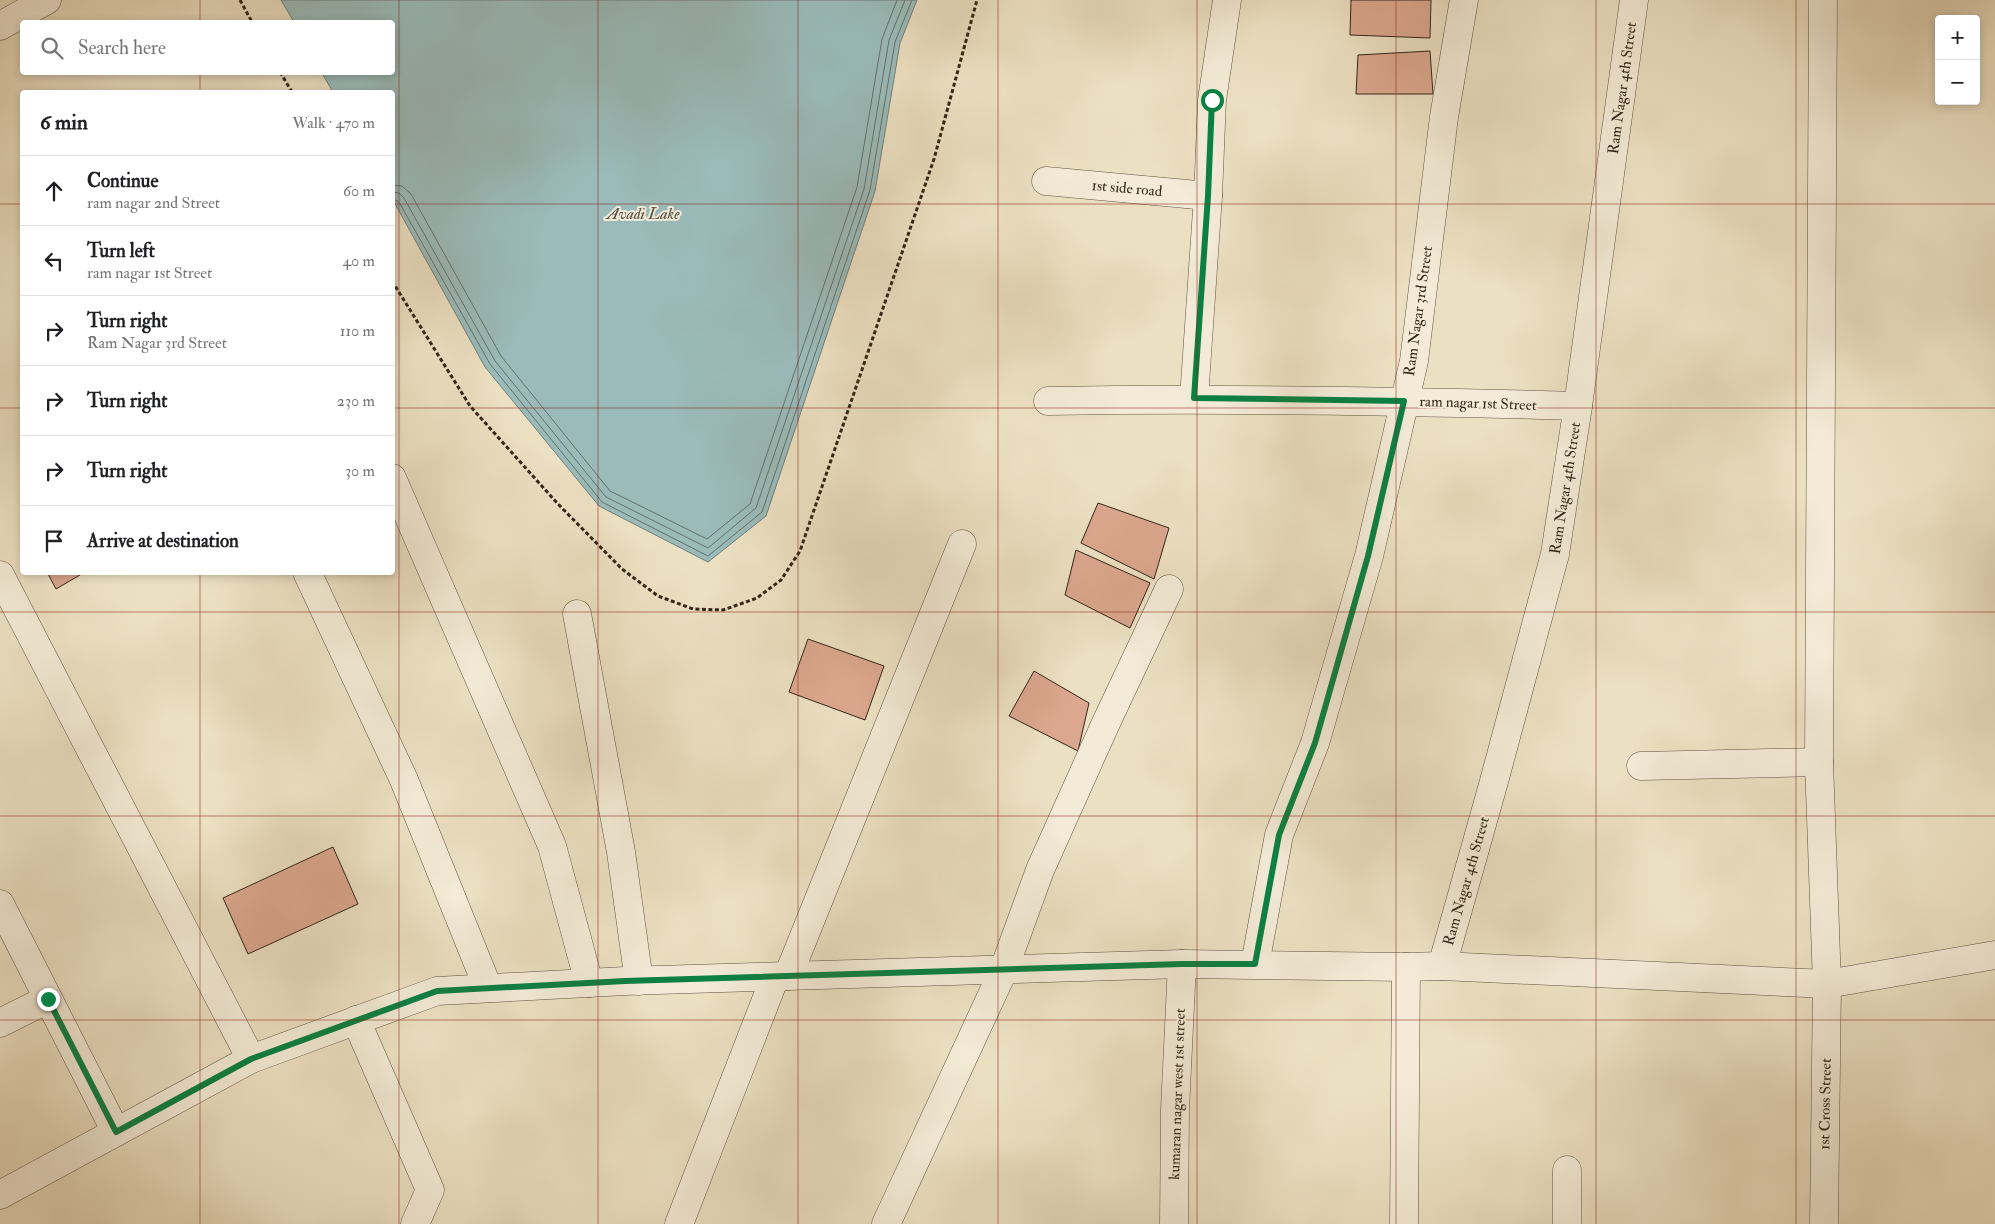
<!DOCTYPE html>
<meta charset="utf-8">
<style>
body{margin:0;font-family:"IM FELL Double Pica",serif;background:#f6f6f6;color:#202124}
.controls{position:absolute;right:15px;top:15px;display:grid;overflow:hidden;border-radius:5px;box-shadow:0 2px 8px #0003}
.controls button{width:45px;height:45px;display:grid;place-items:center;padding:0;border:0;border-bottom:1px solid #e0e0e0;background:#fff;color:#202124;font:25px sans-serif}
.stop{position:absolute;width:15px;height:15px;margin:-11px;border:4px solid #0b8043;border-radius:50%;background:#fff}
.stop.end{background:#0b8043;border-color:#fff;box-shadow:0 1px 5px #0008}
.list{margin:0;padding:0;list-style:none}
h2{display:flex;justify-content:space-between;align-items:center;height:65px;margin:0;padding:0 20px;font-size:21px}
h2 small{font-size:16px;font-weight:400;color:#757577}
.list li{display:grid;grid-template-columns:32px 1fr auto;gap:15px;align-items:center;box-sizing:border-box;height:70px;padding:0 20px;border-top:1px solid #e0e0e0}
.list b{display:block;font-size:19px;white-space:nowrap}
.list p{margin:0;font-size:16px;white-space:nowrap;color:#757577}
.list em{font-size:16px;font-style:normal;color:#757577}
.icon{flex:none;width:28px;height:28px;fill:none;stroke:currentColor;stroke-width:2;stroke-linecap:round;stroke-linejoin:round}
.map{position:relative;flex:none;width:1995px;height:1224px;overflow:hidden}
.search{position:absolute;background:#fff;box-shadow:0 2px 8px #0003;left:20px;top:20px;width:375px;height:55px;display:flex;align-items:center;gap:12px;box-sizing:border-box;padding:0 18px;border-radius:5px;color:#757577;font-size:19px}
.panel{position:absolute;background:#fff;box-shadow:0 2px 8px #0003;left:20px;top:90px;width:375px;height:485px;border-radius:5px}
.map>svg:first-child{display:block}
</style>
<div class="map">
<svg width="1995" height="1224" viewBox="0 0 1995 1224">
<rect width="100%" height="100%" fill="#ece0c2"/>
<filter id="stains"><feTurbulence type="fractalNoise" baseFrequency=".004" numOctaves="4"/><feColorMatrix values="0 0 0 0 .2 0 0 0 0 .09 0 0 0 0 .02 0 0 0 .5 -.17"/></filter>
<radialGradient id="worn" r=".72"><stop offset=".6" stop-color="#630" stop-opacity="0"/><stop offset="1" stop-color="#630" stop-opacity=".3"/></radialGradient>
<path fill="#9abbba" stroke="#707f7a" d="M281 0H917L900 43 875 191 766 516 708 562 599 506 485 367 393 200 392 92H333L322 73 392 72V22H294Z"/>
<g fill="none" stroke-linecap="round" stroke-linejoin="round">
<g stroke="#66706a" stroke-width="1">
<path d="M392 185 402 186 411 194 501 356 610 491 707 539 750 504 857 187 882 39 897 0"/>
<path d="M392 192 399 193 404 198 495 361 606 497 708 548 756 508 864 189 889 40 905 0"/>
<path d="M392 198 399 202 490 364 602 502 708 556 762 512 870 190 895 42 912 0"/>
</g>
</g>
<g fill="#dba78e" stroke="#322519">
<path d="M1351 0H1431L1430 38 1350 35Z"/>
<path d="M1430 51 1433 94H1356L1358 55Z"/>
<path d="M1098 503 1169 528 1154 579 1081 543Z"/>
<path d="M1076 550 1150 583 1130 628 1065 595Z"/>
<path d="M47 572H85L56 589Z"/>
<path d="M808 639 884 666 865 720 789 692Z"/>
<path d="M1034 671 1089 703 1078 751 1009 716Z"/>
<path d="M333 847 358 904 248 954 223 898Z"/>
</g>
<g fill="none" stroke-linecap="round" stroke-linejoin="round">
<g stroke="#605443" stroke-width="29">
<g id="minor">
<path d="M1823 0 1819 762 1827 984 1824 1224"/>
<path d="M0 26 47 0"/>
<path d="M1046 181 1208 196"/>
<path d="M1194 398 1208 196 1212 100 1227 0"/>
<path d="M1048 401C1225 398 1402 401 1578 406"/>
<path d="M392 478 552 846 589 983"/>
<path d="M307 572 404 780 488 988"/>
<path d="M0 575 251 1059"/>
<path d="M577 614 621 852 639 981"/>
<path d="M1641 766 1819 762"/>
<path d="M0 904 116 1132"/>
<path d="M1255 964 1279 835 1315 743 1369 556 1414 361 1444 117 1464 0"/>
<path d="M1442 966 1493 785 1555 554 1578 406 1634 0"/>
<path d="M788 976 962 544"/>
<path d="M356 1020 430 1190 415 1224"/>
<path d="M0 1023 48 999"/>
<path d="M1567 1170V1224"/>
<path d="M0 1195 251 1059 437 991 625 981 1182 964 1406 967 1442 966 1827 984 1995 955"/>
<path d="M679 1224 775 977"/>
<path d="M886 1224 1004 969 1040 870 1105 725 1169 589"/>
<path d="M1174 1224 1175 1110 1182 964"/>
<path d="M1404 1224 1406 967"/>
</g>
</g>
<g stroke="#322519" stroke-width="3" stroke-dasharray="4 2.5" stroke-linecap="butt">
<path d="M240 0 252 22"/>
<path d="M280 72 292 92"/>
<path d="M392 281 470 406 558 504 622 569 658 596 693 609 723 610 757 598 781 580 800 551 934 159 977 0"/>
</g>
<use href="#minor" stroke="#f3ebd7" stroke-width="28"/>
</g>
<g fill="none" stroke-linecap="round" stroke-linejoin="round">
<path stroke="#0b8043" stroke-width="6" d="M48 999 116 1132 251 1059 437 991 625 981 1182 964H1255L1279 835 1315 743 1368 556 1404 401 1194 398 1208 196 1212 100"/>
</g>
<path fill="none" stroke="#8f2418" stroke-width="1" stroke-opacity="0.55" d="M200 0V22M399 0V1224M598 0V1224M798 0V1224M998 0V1224M1197 0V1224M1396 0V1224M1596 0V1224M1796 0V1224M200 72V92M0 204H22M392 204H1995M0 408H22M392 408H1995M200 572V1224M0 612H1995M0 816H1995M0 1020H1995"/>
<g text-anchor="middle" stroke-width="4" stroke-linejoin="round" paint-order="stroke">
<g font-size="15" fill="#322519" stroke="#f3ebd7">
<text transform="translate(1622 88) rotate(-82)" y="5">Ram Nagar 4th Street</text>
<text transform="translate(1127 188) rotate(5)" y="5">1st side road</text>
<text transform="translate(1418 311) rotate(-82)" y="5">Ram Nagar 3rd Street</text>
<text transform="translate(1478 403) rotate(2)" y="5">ram nagar 1st Street</text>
<text transform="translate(1565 488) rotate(-81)" y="5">Ram Nagar 4th Street</text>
<text transform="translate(1466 881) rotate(-74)" y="5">Ram Nagar 4th Street</text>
<text transform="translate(1177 1094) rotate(-88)" y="5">kumaran nagar west 1st street</text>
<text transform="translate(1825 1104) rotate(-89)" y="5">1st Cross Street</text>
</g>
<g font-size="16" font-style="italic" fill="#515249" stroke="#f3ebd7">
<text x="643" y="219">Avadi Lake</text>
</g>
</g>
<rect width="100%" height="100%" filter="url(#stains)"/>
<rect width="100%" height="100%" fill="url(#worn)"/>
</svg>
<div class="controls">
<button>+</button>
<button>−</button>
</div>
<div class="stop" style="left:1212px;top:100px"></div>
<div class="stop end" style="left:48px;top:999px"></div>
<div class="search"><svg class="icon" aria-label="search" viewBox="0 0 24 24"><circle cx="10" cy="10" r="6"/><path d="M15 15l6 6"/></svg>Search here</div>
<section class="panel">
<h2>6 min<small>Walk · 470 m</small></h2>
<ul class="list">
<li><svg class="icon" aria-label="ahead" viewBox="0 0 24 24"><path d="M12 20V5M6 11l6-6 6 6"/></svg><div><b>Continue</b><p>ram nagar 2nd Street</p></div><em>60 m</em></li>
<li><svg class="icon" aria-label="left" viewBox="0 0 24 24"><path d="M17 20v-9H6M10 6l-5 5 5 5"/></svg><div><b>Turn left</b><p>ram nagar 1st Street</p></div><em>40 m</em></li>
<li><svg class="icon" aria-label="right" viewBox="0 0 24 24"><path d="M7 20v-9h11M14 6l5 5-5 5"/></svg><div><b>Turn right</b><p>Ram Nagar 3rd Street</p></div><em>110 m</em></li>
<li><svg class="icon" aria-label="right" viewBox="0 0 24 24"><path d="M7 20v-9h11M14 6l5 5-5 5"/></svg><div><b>Turn right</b></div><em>230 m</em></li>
<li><svg class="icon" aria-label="right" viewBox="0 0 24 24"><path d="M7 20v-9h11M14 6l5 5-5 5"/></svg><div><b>Turn right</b></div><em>30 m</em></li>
<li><svg class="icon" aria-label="arrive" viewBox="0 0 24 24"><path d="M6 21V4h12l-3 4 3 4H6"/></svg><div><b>Arrive at destination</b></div></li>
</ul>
</section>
</div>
